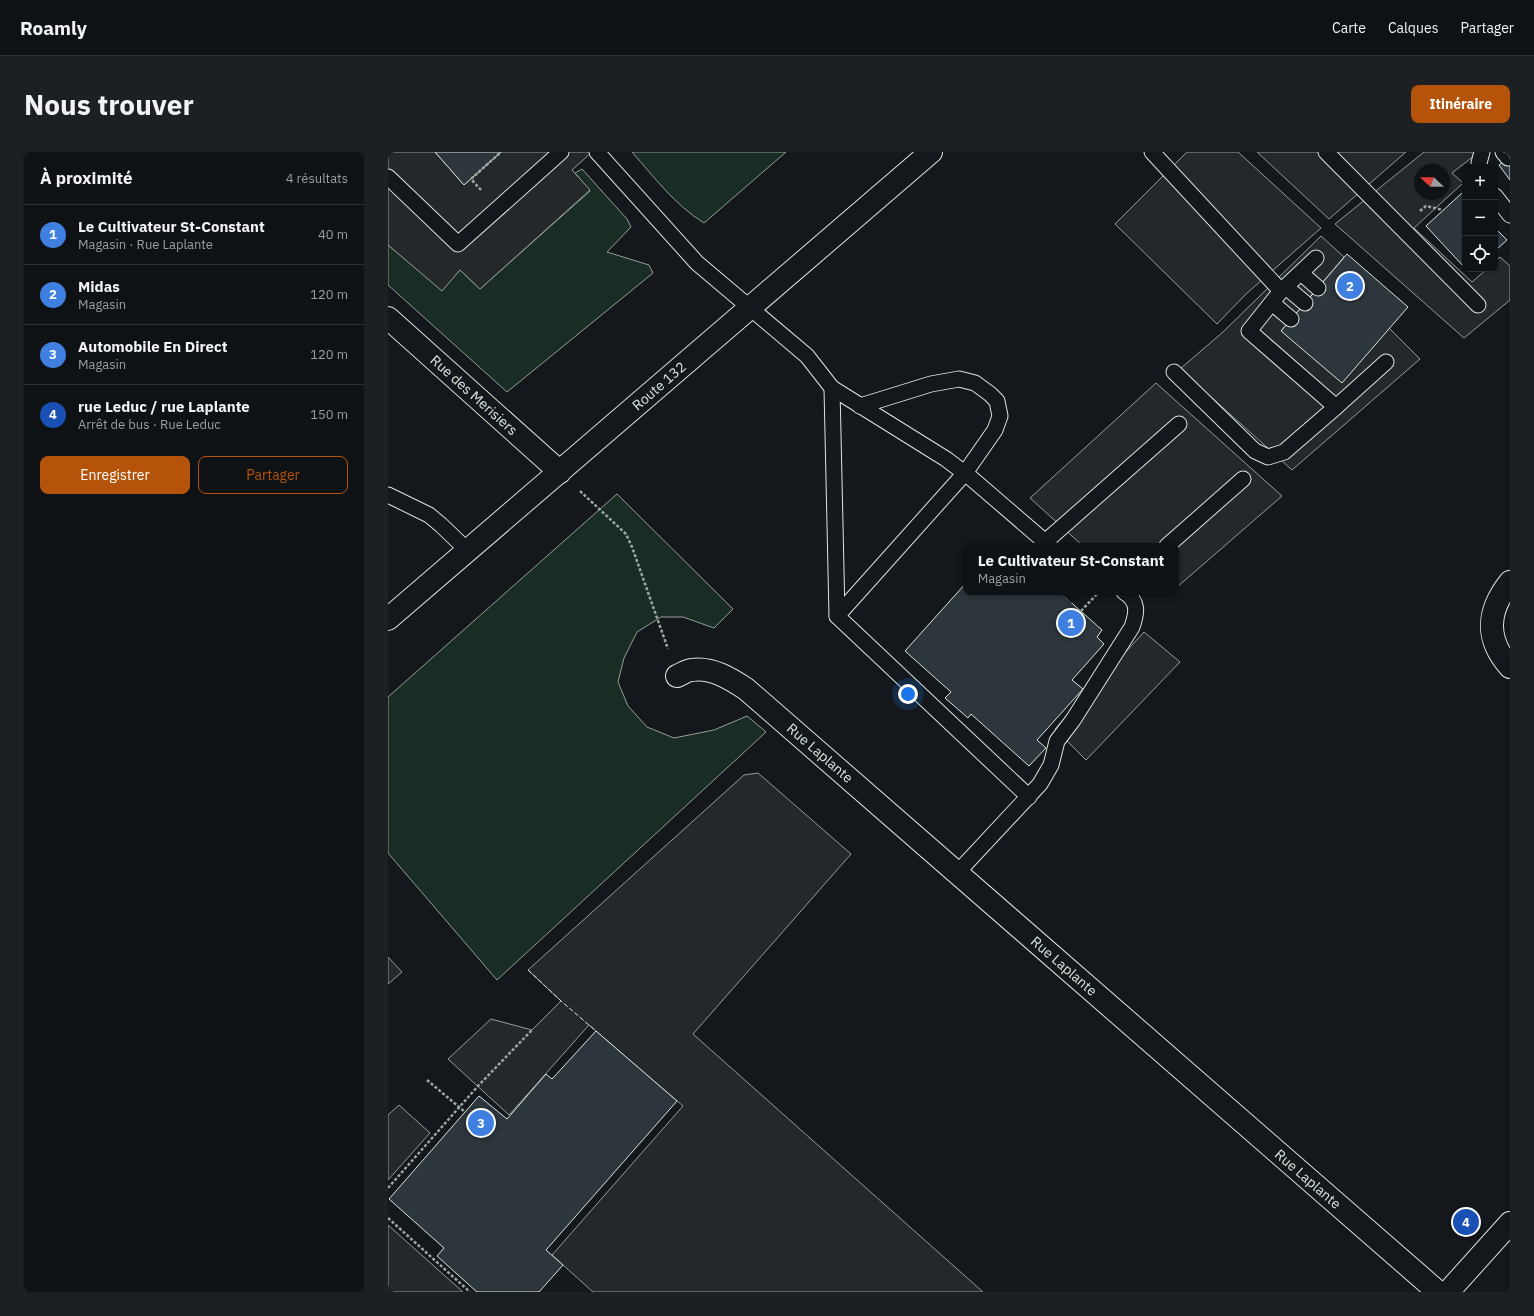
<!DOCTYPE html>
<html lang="fr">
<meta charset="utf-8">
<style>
body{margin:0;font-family:"IBM Plex Sans",sans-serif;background:#1d2022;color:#f1f3f6}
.controls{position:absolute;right:12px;top:12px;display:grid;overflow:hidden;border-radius:8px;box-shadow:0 1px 3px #0004}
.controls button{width:36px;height:36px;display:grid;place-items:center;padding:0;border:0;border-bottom:1px solid #2f3234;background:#0f1215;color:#f1f3f6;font:20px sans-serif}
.compass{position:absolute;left:1026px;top:12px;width:36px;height:36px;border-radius:50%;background:#0f1215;box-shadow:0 1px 3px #0004;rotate:292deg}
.you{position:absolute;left:520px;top:542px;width:14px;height:14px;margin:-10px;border:3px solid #fff;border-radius:50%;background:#1a73e8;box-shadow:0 0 0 6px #1a73e833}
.badge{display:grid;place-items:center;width:26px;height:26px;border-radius:50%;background:#b45309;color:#fff;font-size:13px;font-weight:700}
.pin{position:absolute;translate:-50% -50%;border:2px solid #fff;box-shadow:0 1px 4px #0006}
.popup{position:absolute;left:575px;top:391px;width:216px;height:52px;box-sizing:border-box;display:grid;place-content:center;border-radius:8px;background:#0f1215;filter:drop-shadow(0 1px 3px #0005);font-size:13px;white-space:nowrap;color:#9b9ea0}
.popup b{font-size:15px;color:#f1f3f6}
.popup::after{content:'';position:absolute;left:50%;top:100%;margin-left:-8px;border:8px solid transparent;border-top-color:#0f1215}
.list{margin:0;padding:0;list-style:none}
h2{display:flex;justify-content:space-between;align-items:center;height:52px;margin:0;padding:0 16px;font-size:17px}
h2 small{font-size:13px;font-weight:400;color:#9b9ea0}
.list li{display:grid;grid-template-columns:26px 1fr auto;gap:12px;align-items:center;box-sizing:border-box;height:60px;padding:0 16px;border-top:1px solid #2f3234}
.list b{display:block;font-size:15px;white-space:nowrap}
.list p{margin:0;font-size:13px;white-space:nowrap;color:#9b9ea0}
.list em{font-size:13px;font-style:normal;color:#9b9ea0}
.actions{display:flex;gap:8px;padding:12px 16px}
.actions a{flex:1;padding:9px 0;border:1px solid #b45309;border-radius:8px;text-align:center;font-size:14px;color:#b45309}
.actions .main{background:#b45309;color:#fff}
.icon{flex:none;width:22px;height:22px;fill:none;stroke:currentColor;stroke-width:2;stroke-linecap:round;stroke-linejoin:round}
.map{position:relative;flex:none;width:1122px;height:1140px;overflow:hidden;border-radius:8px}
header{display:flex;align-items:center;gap:24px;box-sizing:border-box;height:56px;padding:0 20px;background:#0f1215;border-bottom:1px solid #2f3234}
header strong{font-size:19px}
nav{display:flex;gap:22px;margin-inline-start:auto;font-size:14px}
.intro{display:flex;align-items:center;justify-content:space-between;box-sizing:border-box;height:96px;padding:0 24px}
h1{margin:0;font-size:28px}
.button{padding:10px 18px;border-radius:8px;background:#b45309;color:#fff;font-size:14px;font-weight:700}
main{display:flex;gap:24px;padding:0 24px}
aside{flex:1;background:#0f1215;border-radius:8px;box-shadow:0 1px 3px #0004}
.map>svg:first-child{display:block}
</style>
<header>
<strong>Roamly</strong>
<nav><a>Carte</a><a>Calques</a><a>Partager</a></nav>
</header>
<div class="intro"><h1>Nous trouver</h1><a class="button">Itinéraire</a></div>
<main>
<aside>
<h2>À proximité<small>4 résultats</small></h2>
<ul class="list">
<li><span class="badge" style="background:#3f7fe0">1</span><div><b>Le Cultivateur St-Constant</b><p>Magasin · Rue Laplante</p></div><em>40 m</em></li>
<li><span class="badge" style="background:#3f7fe0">2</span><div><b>Midas</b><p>Magasin</p></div><em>120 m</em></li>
<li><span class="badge" style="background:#3f7fe0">3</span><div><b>Automobile En Direct</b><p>Magasin</p></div><em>120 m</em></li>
<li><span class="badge" style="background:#1a4fb4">4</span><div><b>rue Leduc / rue Laplante</b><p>Arrêt de bus · Rue Leduc</p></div><em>150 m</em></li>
</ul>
<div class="actions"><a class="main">Enregistrer</a><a>Partager</a></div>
</aside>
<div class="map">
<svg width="1122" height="1140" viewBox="0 0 1122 1140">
<rect width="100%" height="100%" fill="#14181c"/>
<g fill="#1a2d24" stroke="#939e99">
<path d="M244 0H398L316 71C287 53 266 25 244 0Z"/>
<path d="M194 17 239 67 243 75 219 100 261 113 265 121 119 240 0 133V93L54 138 72 118 92 137 202 39 187 21Z"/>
<path d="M229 342 345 457 326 476 295 465H273L249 480 236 506 230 530 240 554 259 575 286 586 326 578 359 564 378 580 109 828 0 701V545Z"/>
</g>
<g fill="#24282b" stroke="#939e99" fill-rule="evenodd">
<path d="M0 0H47L76 33 113 0H204L184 18 202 38 92 137 72 118 54 139 0 93Z"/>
<path d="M799 0H850L933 76 858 142 829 172 727 72Z"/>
<path d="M869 0H1018L941 67Z"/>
<path d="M1036 0H1091L1064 21 1075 31 1026 76 1084 130 1099 117H1107V109L1112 105 1122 114V148L1076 186 947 72ZM1032 18H1056V42H1032Z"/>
<path d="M933 84 956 105 893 179 1001 176 1032 207 904 318 792 217 835 180Z"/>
<path d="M768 231 894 344 788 436V394H695L642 346Z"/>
<path d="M756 480 792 510 698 608 667 577Z"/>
<path d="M370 621 463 702 305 882 595 1140H205L164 1103 295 954 201 873 121 963 60 907 103 867 144 878 173 849 140 818 356 623Z"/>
<path d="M0 805 14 820 0 832Z"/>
<path d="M11 953 42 981 0 1028V963Z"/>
<path d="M0 1073 75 1140H0Z"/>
</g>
<g fill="#2c363c" stroke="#d8e6dc">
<path d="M47 0H113L76 33Z"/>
<path d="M1122 5V28L1111 13Z"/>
<path d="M1074 41 1077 44V116L1038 74Z"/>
<path d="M1107 76 1119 88 1107 99Z"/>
<path d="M959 102 1020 155 954 231 893 179Z"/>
<path d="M578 431V440H681L677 445 714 478 709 485 716 492 684 528 695 537 649 588 658 596 641 614 583 562 580 566 557 546 563 540 517 499Z"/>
<path d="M208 879 289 949 158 1098 175 1113 151 1140H89L49 1104 56 1096 1 1047 91 944 119 967 158 922 164 927Z"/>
</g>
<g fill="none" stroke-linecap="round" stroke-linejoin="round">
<g stroke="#d8e6dc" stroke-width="17">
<g id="lane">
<path d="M209 0 309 111 419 204 444 236 558 307 583 326 662 394"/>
<path d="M764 0 893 139 861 179 948 255 998 210"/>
<path d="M938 0 1090 153"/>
<path d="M1115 0 1120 6"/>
<path d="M1092 15 1091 11 1094 0"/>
<path d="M0 25 70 92 173 0"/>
<path d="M1107 44 1122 63"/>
<path d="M913 121 930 136"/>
<path d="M898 135 917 151"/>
<path d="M893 139 928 106"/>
<path d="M884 151 903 167"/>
<path d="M786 220 867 299 880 305 896 300 948 255"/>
<path d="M444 236 449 464 641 645"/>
<path d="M0 343 41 363 53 373 80 399"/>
<path d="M657 390 791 272"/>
<path d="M779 394 855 327"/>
<path d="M449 464 577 321 607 278 612 264 609 249 602 242 587 231 571 227 543 232 472 254"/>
<path d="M569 721 652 632 663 613 669 589 685 568 744 475C749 461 751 449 736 440"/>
</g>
</g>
<g stroke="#d8e6dc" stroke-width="24">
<g id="street">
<path d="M0 166 172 320"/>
<path d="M1122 430C1099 459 1097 487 1122 515"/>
<path d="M289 524C294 522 299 518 304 518 324 515 343 527 358 537L1050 1140"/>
<path d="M1060 1140 1122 1071"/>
</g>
</g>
<g stroke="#d8e6dc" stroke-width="24">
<path id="highway" d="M0 467 543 0"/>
</g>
<g stroke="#9da8a2" stroke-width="2.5" stroke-dasharray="3 2" stroke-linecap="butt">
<path d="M93 38 83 27 113 0"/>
<path d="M1032 59 1038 54 1055 58"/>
<path d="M192 339 238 382 244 395 280 497"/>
<path d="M693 459 710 441"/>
<path d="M39 928 77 960"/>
<path d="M0 1036 90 934 144 878"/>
<path d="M0 1066 82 1140"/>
</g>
<use href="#lane" stroke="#14181c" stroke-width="15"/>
<use href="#street" stroke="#14181c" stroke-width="22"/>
<use href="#highway" stroke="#14181c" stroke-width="22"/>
<path stroke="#d8e6dc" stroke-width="1" stroke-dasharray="5 2" stroke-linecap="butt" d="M140 818 173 849 208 879"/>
</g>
<g text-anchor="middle" stroke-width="3" stroke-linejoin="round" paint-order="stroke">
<g font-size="14" fill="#d8e6dc" stroke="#14181c">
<text transform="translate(271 234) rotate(-41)" y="5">Route 132</text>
<text transform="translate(86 243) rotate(42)" y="5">Rue des Merisiers</text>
<text transform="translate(432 601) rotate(41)" y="5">Rue Laplante</text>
<text transform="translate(676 814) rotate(41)" y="5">Rue Laplante</text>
<text transform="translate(920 1027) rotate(41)" y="5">Rue Laplante</text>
</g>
</g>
</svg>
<div class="controls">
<button>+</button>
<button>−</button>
<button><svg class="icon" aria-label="locate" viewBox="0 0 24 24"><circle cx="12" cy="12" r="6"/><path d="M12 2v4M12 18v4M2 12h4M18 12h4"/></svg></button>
</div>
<svg class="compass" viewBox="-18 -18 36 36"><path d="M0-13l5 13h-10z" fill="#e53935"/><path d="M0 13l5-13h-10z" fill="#9b9ea0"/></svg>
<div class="you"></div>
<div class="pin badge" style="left:683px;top:471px;background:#3f7fe0">1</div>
<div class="popup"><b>Le Cultivateur St-Constant</b>Magasin</div>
<div class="pin badge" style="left:962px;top:134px;background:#3f7fe0">2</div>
<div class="pin badge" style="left:93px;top:971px;background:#3f7fe0">3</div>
<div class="pin badge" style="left:1078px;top:1070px;background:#1a4fb4">4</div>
</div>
</main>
